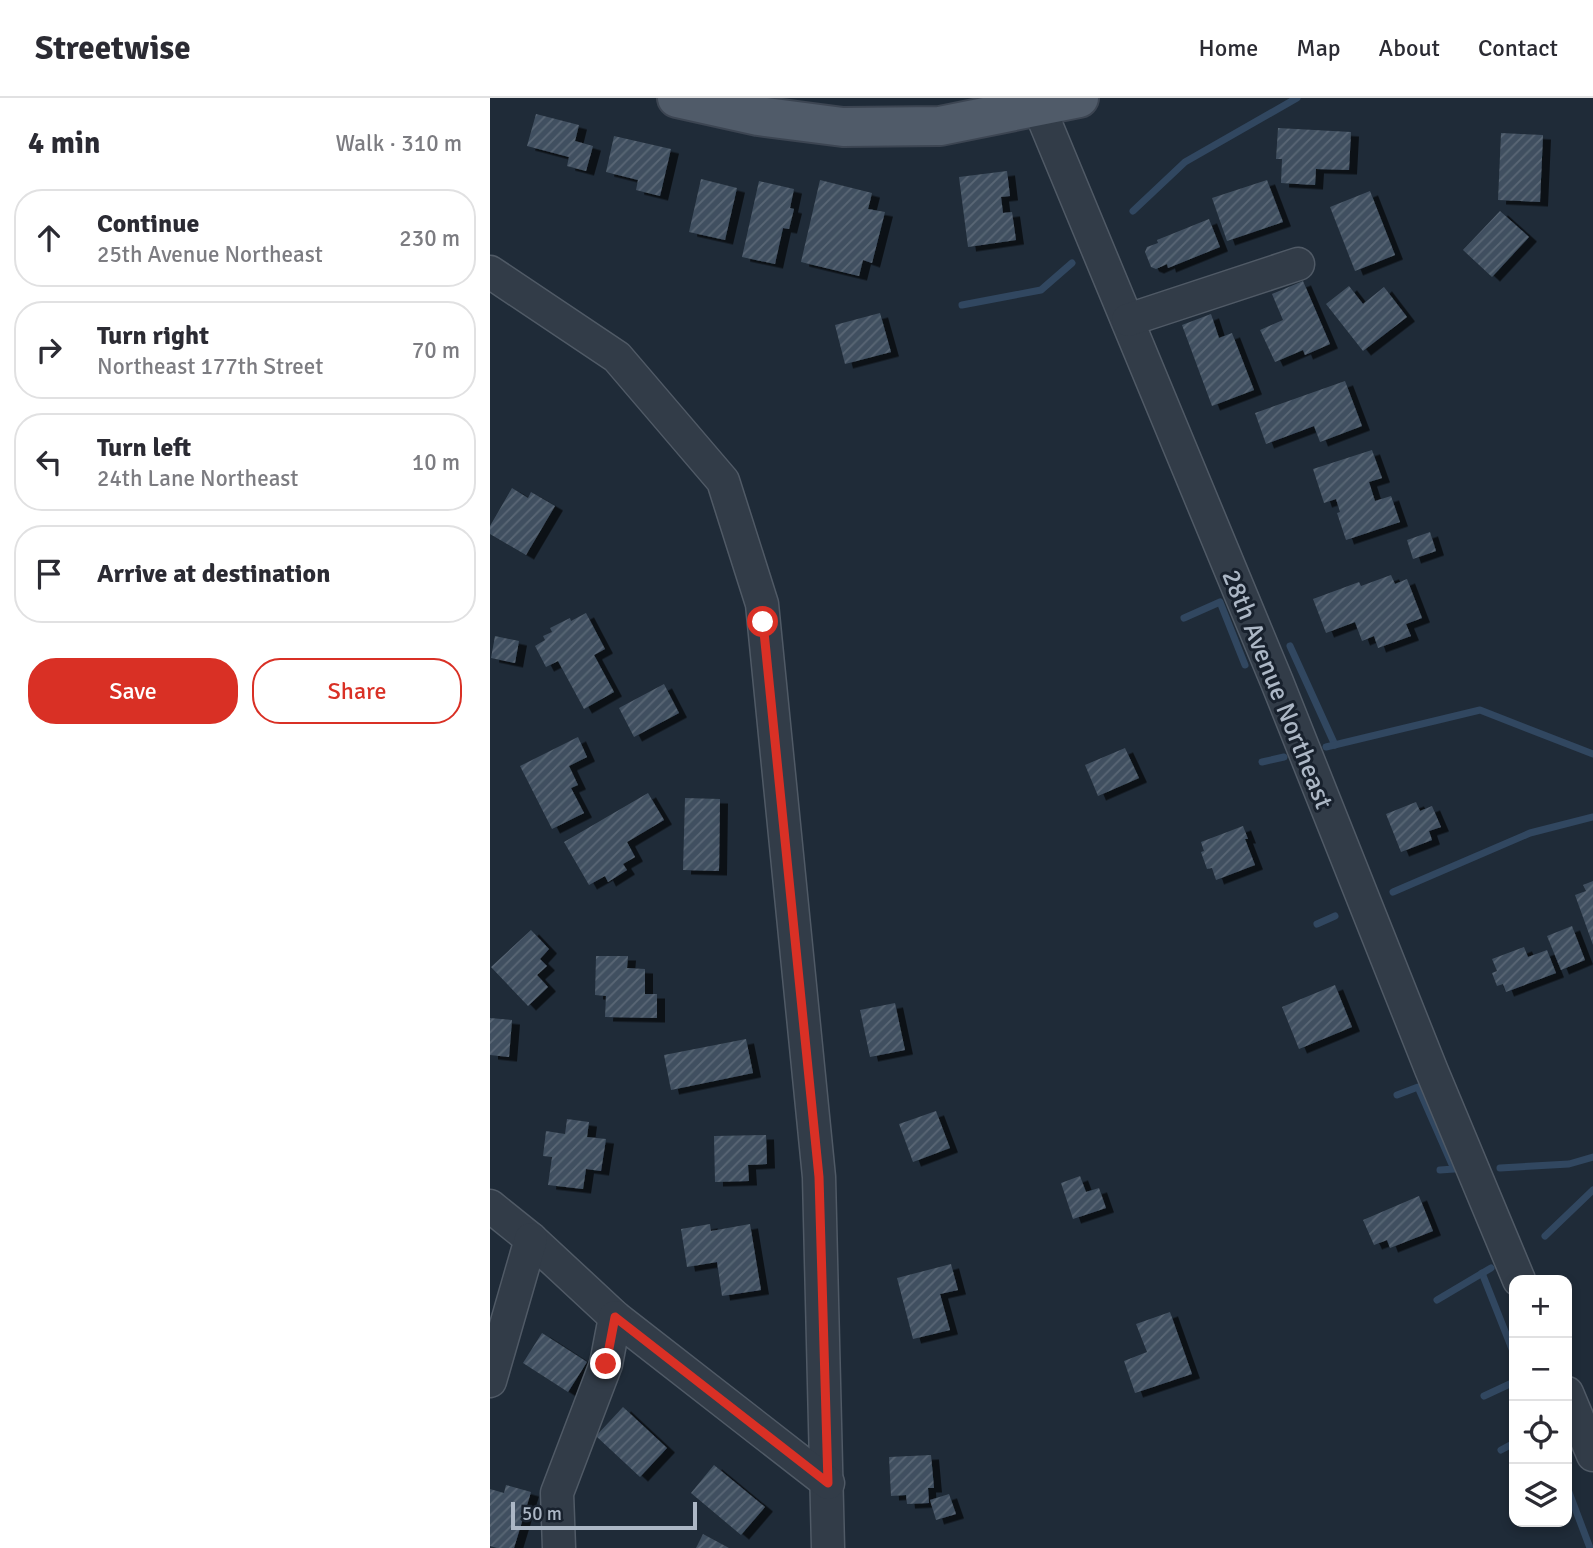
<!DOCTYPE html>
<meta charset="utf-8">
<style>
body{margin:0;font-family:Signika,sans-serif;background:#f7f7f7;color:#2b2b33}
.controls{position:absolute;right:21px;bottom:21px;display:grid;overflow:hidden;border-radius:14px;box-shadow:0 4px 10px #0003}
.controls button{width:63px;height:63px;display:grid;place-items:center;padding:0;border:0;border-bottom:2px solid #e1e1e2;background:#fff;color:#2b2b33;font:35px sans-serif}
.scale{position:absolute;left:21px;bottom:18px;width:186px;box-sizing:border-box;padding-left:7px;border:4px solid #acb7c5;border-top:0;font-size:19px;line-height:24px;white-space:nowrap;color:#acb7c5;-webkit-text-stroke:5px #18212d;paint-order:stroke}
.stop{position:absolute;width:21px;height:21px;margin:-16px;border:5px solid #d93025;border-radius:50%;background:#fff}
.stop.end{background:#d93025;border-color:#fff;box-shadow:0 2px 7px #0008}
.list{margin:0;padding:0;list-style:none}
h2{display:flex;justify-content:space-between;align-items:center;height:91px;margin:0;padding:0 28px;font-size:30px}
h2 small{font-size:23px;font-weight:400;color:#7c7c81}
.list li{display:grid;grid-template-columns:46px 1fr auto;gap:21px;align-items:center;box-sizing:border-box;height:98px;margin:0 14px 14px;padding:0 14px;border:2px solid #e1e1e2;border-radius:28px}
.list b{display:block;font-size:26px;white-space:nowrap}
.list p{margin:0;font-size:23px;white-space:nowrap;color:#7c7c81}
.list em{font-size:23px;font-style:normal;color:#7c7c81}
.actions{display:flex;gap:14px;padding:21px 28px}
.actions a{flex:1;padding:16px 0;border:2px solid #d93025;border-radius:28px;text-align:center;font-size:24px;color:#d93025}
.actions .main{background:#d93025;color:#fff}
.icon{flex:none;width:38px;height:38px;fill:none;stroke:currentColor;stroke-width:2;stroke-linecap:round;stroke-linejoin:round}
.map{position:relative;flex:none;width:1103px;height:1450px;overflow:hidden}
header{display:flex;align-items:center;gap:42px;box-sizing:border-box;height:98px;padding:0 35px;background:#fff;border-bottom:2px solid #e1e1e2}
header strong{font-size:33px}
nav{display:flex;gap:38px;margin-inline-start:auto;font-size:24px}
main{display:flex}
aside{flex:1;background:#fff}
.map>svg:first-child{display:block}
</style>
<header>
<strong>Streetwise</strong>
<nav><a>Home</a><a>Map</a><a>About</a><a>Contact</a></nav>
</header>
<main>
<aside>
<h2>4 min<small>Walk · 310 m</small></h2>
<ul class="list">
<li><svg class="icon" aria-label="ahead" viewBox="0 0 24 24"><path d="M12 20V5M6 11l6-6 6 6"/></svg><div><b>Continue</b><p>25th Avenue Northeast</p></div><em>230 m</em></li>
<li><svg class="icon" aria-label="right" viewBox="0 0 24 24"><path d="M7 20v-9h11M14 6l5 5-5 5"/></svg><div><b>Turn right</b><p>Northeast 177th Street</p></div><em>70 m</em></li>
<li><svg class="icon" aria-label="left" viewBox="0 0 24 24"><path d="M17 20v-9H6M10 6l-5 5 5 5"/></svg><div><b>Turn left</b><p>24th Lane Northeast</p></div><em>10 m</em></li>
<li><svg class="icon" aria-label="arrive" viewBox="0 0 24 24"><path d="M6 21V4h12l-3 4 3 4H6"/></svg><div><b>Arrive at destination</b></div></li>
</ul>
<div class="actions"><a class="main">Save</a><a>Share</a></div>
</aside>
<div class="map">
<svg width="1103" height="1450" viewBox="0 0 1103 1450">
<defs>
<pattern id="building-hatch" width="6" height="6" patternUnits="userSpaceOnUse" patternTransform="scale(1.75)"><rect width="6" height="6" fill="#415060"/><path d="M-1 1l2-2M0 6l6-6M5 7l2-2" fill="none" stroke="#5a6775"/></pattern>
<filter id="shadow"><feDropShadow dx="8" dy="4.5" stdDeviation="0" flood-color="#0009"/></filter>
</defs>
<rect width="100%" height="100%" fill="#1f2b38"/>
<g fill="none" stroke-linecap="round" stroke-linejoin="round">
<g stroke="#314760" stroke-width="7">
<path d="M643 113 695 64 807 0"/>
<path d="M472 207 551 192 582 165"/>
<path d="M694 520 730 504 755 567"/>
<path d="M800 548 845 647"/>
<path d="M836 649 990 612 1103 656"/>
<path d="M772 664 794 659"/>
<path d="M903 794 1040 735 1103 719"/>
<path d="M827 826 845 818"/>
<path d="M907 997 928 989 964 1071 950 1072"/>
<path d="M1010 1070 1079 1066 1103 1059"/>
<path d="M1055 1138 1103 1092"/>
<path d="M992 1175 1024 1256"/>
<path d="M947 1202 1001 1170"/>
<path d="M994 1298 1024 1284"/>
<path d="M1011 1352 1024 1345"/>
<path d="M1077 1389 1100 1450"/>
</g>
</g>
<g fill="url(#building-hatch)" filter="url(#shadow)">
<path d="M46 16 89 27 85 43 103 48 96 73 77 68 79 59 37 48Z"/>
<path d="M788 30 861 34 859 72 826 71 825 87 791 85 792 61H786Z"/>
<path d="M1011 35 1053 37 1050 104 1008 102Z"/>
<path d="M124 38 181 51 170 98 146 92 148 82 116 74Z"/>
<path d="M517 73 520 98 511 99 513 115 522 114 526 142 478 149 469 79Z"/>
<path d="M211 81 247 90 235 142 199 134Z"/>
<path d="M330 82 382 95 378 111 395 114 382 165 373 162 369 178 311 164Z"/>
<path d="M777 82 793 124 737 143 722 100Z"/>
<path d="M269 83 304 91 300 110 304 111 299 131 293 130 285 166 252 159Z"/>
<path d="M880 93 905 157 865 173 840 109Z"/>
<path d="M1010 113 1039 139 1002 179 973 152Z"/>
<path d="M719 121 730 149 678 170 677 166 666 171 661 169 655 154 657 149 668 145 667 142Z"/>
<path d="M813 183 840 246 815 257 813 252 785 264 770 232 793 222 782 196Z"/>
<path d="M859 188 873 206 894 189 917 219 873 253 836 206Z"/>
<path d="M390 215 401 254 355 266 345 227Z"/>
<path d="M721 216 729 240 742 235 764 292 722 308 692 227Z"/>
<path d="M855 283 872 328 830 344 824 328 776 346 765 315Z"/>
<path d="M882 352 892 380 879 384 885 403 901 398 910 424 856 442 847 415 850 414 846 401 834 405 823 371Z"/>
<path d="M22 390 38 400 41 394 65 408 36 457 0 436V428Z"/>
<path d="M940 434 946 453 923 461 917 442Z"/>
<path d="M901 477 905 486 917 481 932 520 916 526 921 538 888 550 884 538 872 543 865 524 836 535 823 501 869 484 871 488Z"/>
<path d="M96 515 115 551 104 557 124 594 94 611 68 563 56 569 45 548 55 542 53 538 62 534 60 530 80 520 81 523Z"/>
<path d="M5 538 29 543 25 565 1 560Z"/>
<path d="M174 586 189 615 144 639 129 610Z"/>
<path d="M88 639 97 659 79 668 88 687 81 690 94 715 62 731 30 668Z"/>
<path d="M635 650 649 680 608 698 595 667Z"/>
<path d="M158 695 174 722 137 744 145 759 133 766 137 772 118 784 115 778 99 787 74 744Z"/>
<path d="M195 700 230 701 229 773 193 772Z"/>
<path d="M926 704 930 713 942 708 951 729 939 733 942 742 911 754 896 716Z"/>
<path d="M753 728 758 741H755L765 767 726 782 722 770 717 771 711 754 714 753 711 744Z"/>
<path d="M1103 783V847L1085 797 1096 793 1093 787Z"/>
<path d="M1082 828 1095 862 1071 872 1057 838Z"/>
<path d="M41 832 59 851 50 861 57 868 47 877 58 889 38 908 1 869Z"/>
<path d="M1034 849 1038 859 1057 852 1066 875 1016 894 1013 886 1007 888 1002 875 1007 873 1002 861Z"/>
<path d="M106 858H138L137 870 155 871V896H167V920L115 919 116 898 105 897Z"/>
<path d="M845 887 862 929 809 951 792 909Z"/>
<path d="M405 905 415 952 380 959 370 912Z"/>
<path d="M0 920 22 922 19 959 0 957Z"/>
<path d="M256 941 263 975 181 992 174 957Z"/>
<path d="M446 1013 460 1050 423 1064 409 1026Z"/>
<path d="M77 1021 99 1024 97 1039 116 1041 111 1073 96 1071 93 1091 58 1087 62 1059 53 1058 56 1033 75 1036Z"/>
<path d="M276 1037 277 1066 258 1067 259 1083 225 1084 224 1038Z"/>
<path d="M590 1078 596 1094 609 1090 616 1110 583 1121 571 1085Z"/>
<path d="M929 1098 943 1133 900 1150 897 1142 884 1147 873 1122Z"/>
<path d="M220 1126 221 1133 260 1126 271 1192 232 1198 227 1164 197 1169 191 1131Z"/>
<path d="M461 1166 468 1192 450 1196 460 1232 423 1241 407 1180Z"/>
<path d="M680 1214 702 1276 645 1295 634 1263 657 1254 646 1226Z"/>
<path d="M52 1235 97 1264 78 1294 33 1265Z"/>
<path d="M133 1309 177 1350 150 1379 106 1338Z"/>
<path d="M441 1357 444 1390H438L439 1405 417 1406 416 1397 401 1398 399 1359Z"/>
<path d="M224 1367 275 1409 251 1437 201 1395Z"/>
<path d="M16 1387 41 1394 24 1450H7L0 1448V1391L14 1395Z"/>
<path d="M459 1396 466 1416 446 1422 440 1402Z"/>
<path d="M213 1436 239 1450H206Z"/>
</g>
<g fill="none" stroke-linecap="round" stroke-linejoin="round">
<g stroke="#505a66" stroke-width="35">
<g id="minor">
<path d="M545 0 787 584 941 971 1029 1182"/>
<path d="M0 174 127 259 233 383 272 506 329 1079 338 1450"/>
<path d="M638 222 808 166"/>
<path d="M0 1108 41 1141 125 1219 338 1385"/>
<path d="M0 1283 41 1141"/>
<path d="M1077 1295 1103 1357"/>
<path d="M69 1450 67 1395 116 1266 125 1219"/>
</g>
</g>
<g stroke="#3c4552" stroke-width="42">
<path id="major" d="M187 0 268 18 353 29 450 28 589 0"/>
</g>
<use href="#minor" stroke="#323c48" stroke-width="32"/>
<use href="#major" stroke="#505b69" stroke-width="38"/>
</g>
<g fill="none" stroke-linecap="round" stroke-linejoin="round">
<path stroke="#d93025" stroke-width="9" d="M116 1266 125 1219 338 1385 329 1079 273 524"/>
</g>
<g text-anchor="middle" stroke-width="6" stroke-linejoin="round" paint-order="stroke">
<g font-size="26" fill="#acb7c5" stroke="#18212d">
<text transform="translate(788 591) rotate(68)" y="9">28th Avenue Northeast</text>
</g>
</g>
</svg>
<div class="controls">
<button>+</button>
<button>−</button>
<button><svg class="icon" aria-label="locate" viewBox="0 0 24 24"><circle cx="12" cy="12" r="6"/><path d="M12 2v4M12 18v4M2 12h4M18 12h4"/></svg></button>
<button><svg class="icon" aria-label="layers" viewBox="0 0 24 24"><path d="M12 4l9 5-9 5-9-5zM3 14l9 5 9-5"/></svg></button>
</div>
<div class="scale">50 m</div>
<div class="stop" style="left:273px;top:524px"></div>
<div class="stop end" style="left:116px;top:1266px"></div>
</div>
</main>
